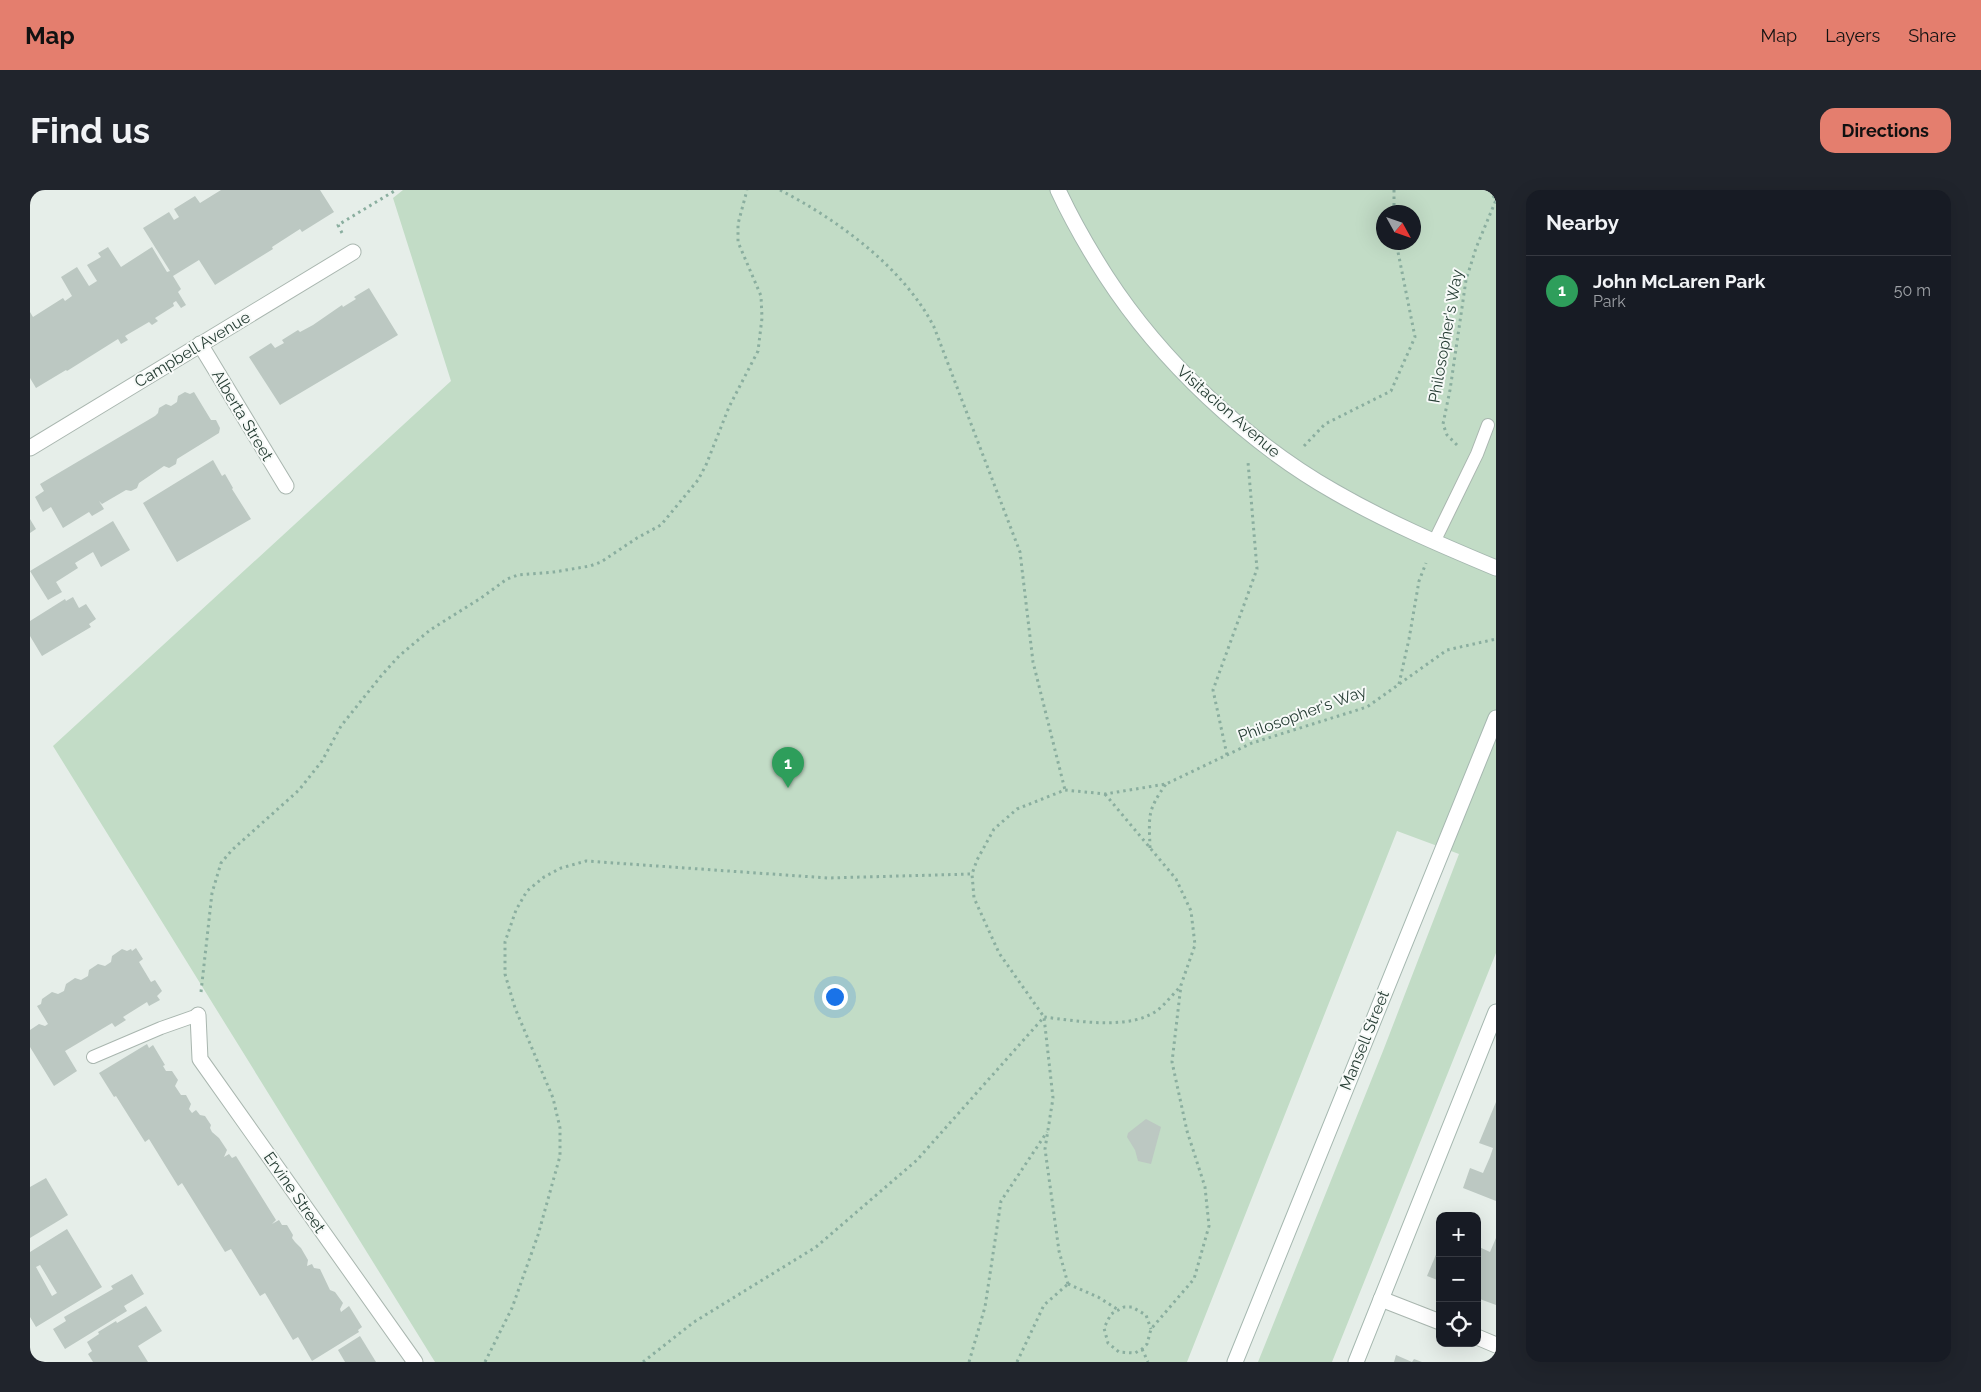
<!DOCTYPE html>
<meta charset="utf-8">
<style>
body{margin:0;font-family:Raleway,sans-serif;background:#20242c;color:#f1f3f6}
.controls{position:absolute;right:15px;bottom:15px;display:grid;overflow:hidden;border-radius:10px;box-shadow:0 5px 20px #0002}
.controls button{width:45px;height:45px;display:grid;place-items:center;padding:0;border:0;border-bottom:1px solid #363941;background:#171b24;color:#f1f3f6;font:25px sans-serif}
.compass{position:absolute;left:1346px;top:15px;width:45px;height:45px;border-radius:50%;background:#171b24;box-shadow:0 5px 20px #0002;rotate:130deg}
.you{position:absolute;left:804px;top:806px;width:18px;height:18px;margin:-12px;border:4px solid #fff;border-radius:50%;background:#1a73e8;box-shadow:0 0 0 8px #1a73e833}
.badge{display:grid;place-items:center;width:32px;height:32px;border-radius:50%;background:#e47e6e;color:#fff;font-size:16px;font-weight:700}
.pin{position:absolute;translate:-50% -41px;filter:drop-shadow(0 1px 2px #0008)}
.pin::after{content:'';position:absolute;top:26px;width:18px;height:15px;background:inherit;clip-path:polygon(0 0,100% 0,50% 100%)}
.list{margin:0;padding:0;list-style:none}
h2{display:flex;justify-content:space-between;align-items:center;height:65px;margin:0;padding:0 20px;font-size:21px}
h2 small{font-size:16px;font-weight:400;color:#9ea1a6}
.list li{display:grid;grid-template-columns:32px 1fr auto;gap:15px;align-items:center;box-sizing:border-box;height:70px;padding:0 20px;border-top:1px solid #363941}
.list b{display:block;font-size:19px;white-space:nowrap}
.list p{margin:0;font-size:16px;white-space:nowrap;color:#9ea1a6}
.list em{font-size:16px;font-style:normal;color:#9ea1a6}
.icon{flex:none;width:28px;height:28px;fill:none;stroke:currentColor;stroke-width:2;stroke-linecap:round;stroke-linejoin:round}
.map{position:relative;flex:none;width:1466px;height:1172px;overflow:hidden;border-radius:15px}
header{display:flex;align-items:center;gap:30px;box-sizing:border-box;height:70px;padding:0 25px;background:#e47e6e;color:#111}
header strong{font-size:24px}
nav{display:flex;gap:28px;margin-inline-start:auto;font-size:18px}
.intro{display:flex;align-items:center;justify-content:space-between;box-sizing:border-box;height:120px;padding:0 30px}
h1{margin:0;font-size:35px}
.button{padding:12px 22px;border-radius:15px;background:#e47e6e;color:#111;font-size:18px;font-weight:700}
main{display:flex;gap:30px;padding:0 30px}
aside{flex:1;background:#171b24;border-radius:15px;box-shadow:0 5px 20px #0002}
.map>svg:first-child{display:block}
</style>
<header>
<strong>Map</strong>
<nav><a>Map</a><a>Layers</a><a>Share</a></nav>
</header>
<div class="intro"><h1>Find us</h1><a class="button">Directions</a></div>
<main>
<div class="map">
<svg width="1466" height="1172" viewBox="0 0 1466 1172">
<rect width="100%" height="100%" fill="#e6eee9"/>
<path fill="#c2dcc6" fill-rule="evenodd" d="M373 0H1466V763L1302 1172H1228L1353 861 1429 664 1367 641 1157 1172H405L23 556 421 191 363 8ZM1354 22H1384V52H1354Z"/>
<g fill="#bcc8c2" fill-rule="evenodd">
<path d="M191 0H290L304 22 272 42 270 39 242 57 243 59 185 95 169 70 143 86 151 99 148 102 156 115 151 118 146 111 143 113 144 116 125 128 128 131 122 135 119 132 95 146 98 150 91 154 88 149 37 181 36 180 6 198 0 188V122L3 127 33 108 35 111 42 106 31 87 47 77 59 96 67 91 57 75 71 67 68 63 78 57 91 77 122 57 137 82 140 81 113 38 139 22 144 30 149 27 144 19 165 6 170 13Z"/>
<path d="M339 98 368 145 250 215 219 167 241 153 245 158 254 153 252 150 268 140 270 142 283 135 312 115 313 117 326 109 324 107Z"/>
<path d="M155 202 160 204 164 202 181 230H186L190 238 189 243 147 269 146 274 139 278 134 276 109 293 107 298 101 301 96 300 72 314 69 311 74 319 62 326 59 322 33 338 21 317 13 322 5 307 14 301 10 294 125 226 128 223 129 218 136 214 141 216 147 212 148 206Z"/>
<path d="M183 270 192 286 195 284 203 298 202 299 221 329 147 372 113 313Z"/>
<path d="M0 329 6 339 0 343Z"/>
<path d="M83 331 100 360 71 377 63 362 45 373 48 378 26 392 32 402 18 410 0 381Z"/>
<path d="M43 407 49 418 56 414 66 429 59 434 61 437 12 466 0 446V431L35 409 36 411Z"/>
<path d="M106 758 113 769 109 772 121 792 125 790 132 801 127 806 130 810 119 816 117 812 93 827 96 830 85 837 82 833 35 861 47 881 24 896 0 857V840L9 834 15 836 18 834 7 816 11 814 12 809 22 802 28 804 34 801 36 794 45 788 51 790 58 786 59 780 68 774 75 776 81 772 82 766 92 759 97 761 101 759 102 761Z"/>
<path d="M117 854 119 858 123 855 135 875 133 876 136 881H142L148 890 145 896 151 905H156L161 914 159 919 162 923 166 920 170 925 175 926 181 935 180 938 182 942 189 948 197 960 194 967 199 964 202 968 206 966 246 1030 242 1034 249 1030 252 1035H257L263 1045 262 1048 265 1052 271 1058 278 1070 277 1076 282 1074 284 1078 290 1079 300 1100 305 1102 313 1113 310 1119 311 1122 319 1116 332 1137 328 1140 329 1142 282 1171 268 1147 263 1150 235 1103 230 1106 201 1059 195 1062 152 993 148 996 119 949 115 952 86 906 84 907 69 883Z"/>
<path d="M1466 912V1011L1433 998 1440 978 1453 983 1460 967 1463 958 1449 953Z"/>
<path d="M1116 929 1131 937 1121 974 1108 971 1105 960 1097 947 1098 943Z"/>
<path d="M16 988 38 1025 0 1048V997Z"/>
<path d="M37 1039 72 1097 6 1137 0 1127V1062ZM10 1075 27 1103 22 1106 6 1077Z"/>
<path d="M1466 1048V1115L1447 1108V1056L1460 1062Z"/>
<path d="M1410 1055V1091L1397 1086Z"/>
<path d="M102 1084 114 1104 94 1116 97 1121 35 1159 23 1139 36 1131 34 1127 83 1099 81 1096Z"/>
<path d="M116 1116 132 1141 108 1156 118 1172H63L58 1164 62 1161 57 1152 69 1144 68 1142 86 1131 87 1133Z"/>
<path d="M330 1146 346 1172H315L308 1160Z"/>
<path d="M1366 1165 1382 1172 1384 1169 1392 1172H1364Z"/>
</g>
<g fill="none" stroke-linecap="round" stroke-linejoin="round">
<g stroke="#a9b6af" stroke-width="14">
<g id="lane">
<path d="M1404 352 1447 264 1458 235"/>
<path d="M63 867 131 838 168 825"/>
</g>
</g>
<g stroke="#a9b6af" stroke-width="17">
<g id="street">
<path d="M170 154 256 296"/>
<path d="M0 258 323 62"/>
<path d="M168 825 170 869 385 1172"/>
<path d="M1351 1109 1410 1132"/>
<path d="M1447 1147 1466 1155"/>
</g>
</g>
<g stroke="#a6b8b0" stroke-width="17">
<g id="secondary">
<path d="M1028 0C1042 30 1058 58 1076 86 1131 171 1217 252 1305 302 1357 332 1411 355 1466 378"/>
<path d="M1205 1172 1466 528"/>
<path d="M1326 1172 1466 822"/>
</g>
</g>
<g stroke="#8aae9f" stroke-width="3" stroke-dasharray="2.5 4" stroke-linecap="butt">
<path d="M750 0C808 30 874 78 904 137L990 362 1003 472 1035 600"/>
<path d="M1364 0V22"/>
<path d="M312 43 308 35 366 0"/>
<path d="M1427 255 1417 245 1413 234 1420 200 1436 90 1446 58 1466 10 1459 0"/>
<path d="M1274 256 1295 234 1361 201 1385 147 1366 52"/>
<path d="M1369 494 1379 449 1389 391 1396 373"/>
<path d="M1197 565 1183 500 1227 379 1218 272"/>
<path d="M1075 604 1146 689 1161 721 1165 755 1151 795 1142 872 1157 941 1175 997 1179 1036 1164 1089 1121 1139 1117 1154 1112 1159 1105 1163 1089 1162 1078 1153 1074 1138 1081 1124 1094 1117H1102L1116 1125 1121 1139"/>
<path d="M1120 658C1119 625 1117 621 1136 594"/>
<path d="M171 802 182 703 191 673 202 660 269 600 292 571 311 536 351 486 369 466 400 440 451 408 477 389 488 385 524 382 560 376 571 372 607 348 631 335 668 290 676 275 699 217 728 161 732 128 731 106 708 52V34L717 0"/>
<path d="M1038 1094 1029 1061 1015 959 1023 908 1014 827 969 763 944 708 942 684 947 670 964 639 987 619 1035 600 1075 604 1136 594 1222 553 1337 517 1417 460 1466 449"/>
<path d="M1038 1094 1068 1107 1087 1119"/>
<path d="M1112 1159 1118 1172"/>
<path d="M455 1172 482 1118 508 1045 530 966V938L523 908 485 818 475 784V752L486 720 497 701 514 687 531 678 556 671 798 688 942 684"/>
<path d="M613 1172 664 1132 786 1057 887 970 1014 827C1047 831 1102 841 1129 819 1137 812 1144 803 1151 796"/>
<path d="M939 1172 955 1117 971 1011 1017 942"/>
<path d="M987 1172 1014 1115 1038 1094"/>
</g>
<use href="#lane" stroke="#fff" stroke-width="12"/>
<use href="#street" stroke="#fff" stroke-width="15"/>
<use href="#secondary" stroke="#fff" stroke-width="15"/>
</g>
<g text-anchor="middle" stroke-width="4" stroke-linejoin="round" paint-order="stroke">
<g font-size="16" fill="#273e35" stroke="#f7faf8">
<text transform="translate(1415 146) rotate(-80)" y="6">Philosopher's Way</text>
<text transform="translate(162 159) rotate(-31)" y="6">Campbell Avenue</text>
<text transform="translate(1199 221) rotate(41)" y="6">Visitacion Avenue</text>
<text transform="translate(213 225) rotate(59)" y="6">Alberta Street</text>
<text transform="translate(1272 523) rotate(-20)" y="6">Philosopher's Way</text>
<text transform="translate(1334 850) rotate(-68)" y="6">Mansell Street</text>
<text transform="translate(265 1002) rotate(55)" y="6">Ervine Street</text>
</g>
</g>
</svg>
<div class="controls">
<button>+</button>
<button>−</button>
<button><svg class="icon" aria-label="locate" viewBox="0 0 24 24"><circle cx="12" cy="12" r="6"/><path d="M12 2v4M12 18v4M2 12h4M18 12h4"/></svg></button>
</div>
<svg class="compass" viewBox="-18 -18 36 36"><path d="M0-13l5 13h-10z" fill="#e53935"/><path d="M0 13l5-13h-10z" fill="#9ea1a6"/></svg>
<div class="you"></div>
<div class="pin badge" style="left:758px;top:598px;background:#2e9e5b">1</div>
</div>
<aside>
<h2>Nearby<small></small></h2>
<ul class="list">
<li><span class="badge" style="background:#2e9e5b">1</span><div><b>John McLaren Park</b><p>Park</p></div><em>50 m</em></li>
</ul>
</aside>
</main>
